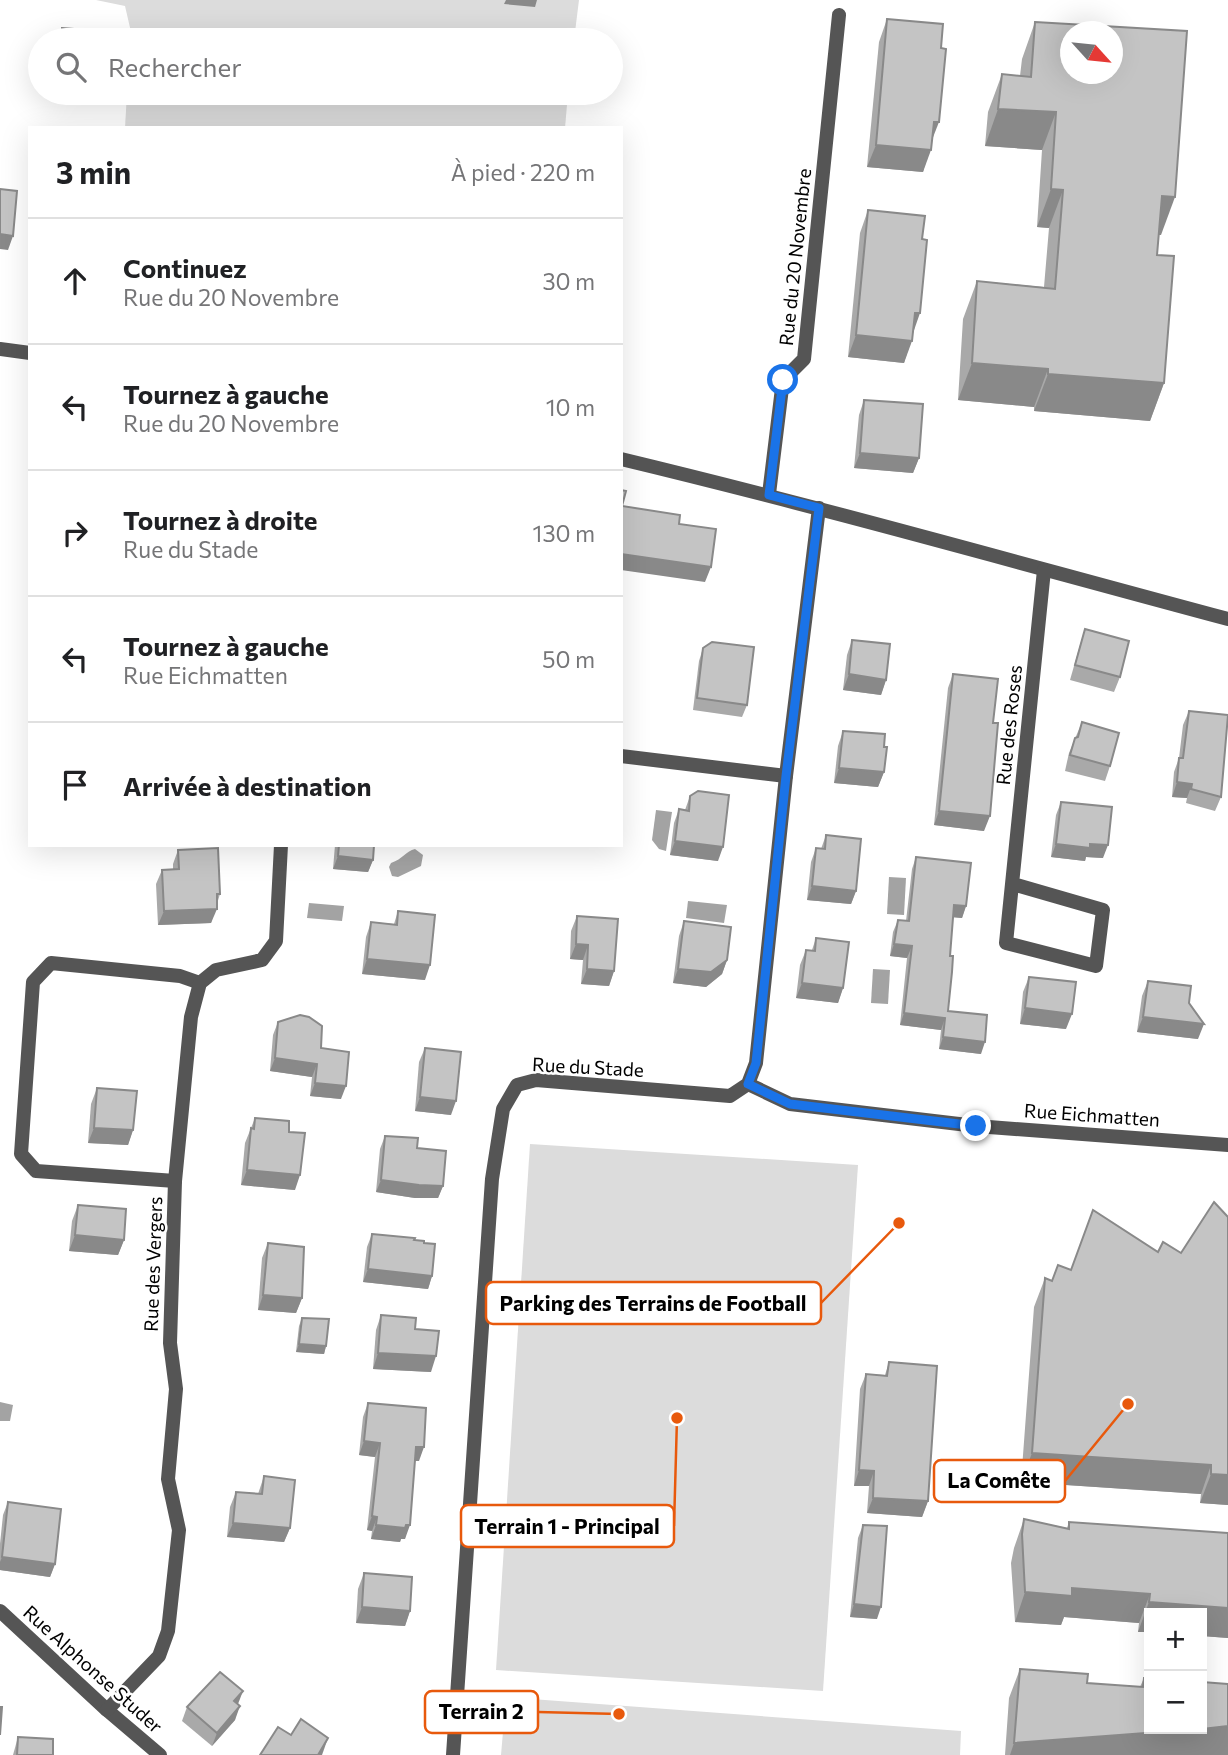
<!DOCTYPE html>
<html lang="fr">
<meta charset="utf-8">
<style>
body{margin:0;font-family:Commissioner,sans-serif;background:#f2f2f2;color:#202124}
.controls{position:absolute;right:21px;bottom:21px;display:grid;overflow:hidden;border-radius:0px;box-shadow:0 7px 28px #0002}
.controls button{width:63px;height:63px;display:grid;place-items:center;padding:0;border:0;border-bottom:2px solid #e0e0e0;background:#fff;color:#202124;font:35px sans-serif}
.compass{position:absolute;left:1060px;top:21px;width:63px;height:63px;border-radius:50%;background:#fff;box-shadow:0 7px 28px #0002;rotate:117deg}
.stop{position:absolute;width:21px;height:21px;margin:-16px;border:5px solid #1a73e8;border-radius:50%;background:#fff}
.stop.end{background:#1a73e8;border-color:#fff;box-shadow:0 2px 7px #0008}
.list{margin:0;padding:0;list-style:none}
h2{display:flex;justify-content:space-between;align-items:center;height:91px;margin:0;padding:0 28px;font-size:30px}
h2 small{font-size:23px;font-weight:400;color:#757577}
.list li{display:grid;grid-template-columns:46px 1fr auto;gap:21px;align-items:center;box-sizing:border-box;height:126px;padding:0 28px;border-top:2px solid #e0e0e0}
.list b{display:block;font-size:26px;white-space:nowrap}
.list p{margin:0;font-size:23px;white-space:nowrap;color:#757577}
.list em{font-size:23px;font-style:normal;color:#757577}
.icon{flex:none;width:38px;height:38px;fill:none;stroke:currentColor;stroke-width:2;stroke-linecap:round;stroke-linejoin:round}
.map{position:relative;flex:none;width:1228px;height:1755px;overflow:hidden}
.search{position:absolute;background:#fff;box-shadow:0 7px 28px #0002;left:28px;top:28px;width:595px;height:77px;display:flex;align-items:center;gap:18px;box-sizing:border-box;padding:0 24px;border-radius:38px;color:#757577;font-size:26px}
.panel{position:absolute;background:#fff;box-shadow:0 7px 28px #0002;left:28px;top:126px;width:595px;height:721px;border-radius:0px}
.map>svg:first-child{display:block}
</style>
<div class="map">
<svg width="1228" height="1755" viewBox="0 0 1228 1755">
<rect width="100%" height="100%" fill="#fff"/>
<g fill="#dcdcdc">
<path d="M96 0H579L574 40H131V32L125 6Z"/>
<path d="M127 93H568L565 128H125Z"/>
<path d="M530 1144 858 1165 823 1691 496 1670Z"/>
<path d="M506 1697 961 1731 960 1755H501Z"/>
</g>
<g fill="#a3a3a3">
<path d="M656 810 672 812 666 851 659 849 652 840Z"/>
<path d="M415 849 423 855 421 866 398 877 392 876 389 867 391 863C403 859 406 851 415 849Z"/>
<path d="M889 877 906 878 904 915 887 914Z"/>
<path d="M688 901 727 905 724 923 686 918Z"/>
<path d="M309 903 344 906 342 921 307 918Z"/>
<path d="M873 969 890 970 888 1004 871 1003Z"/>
<path d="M0 1402 13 1405 10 1421H0Z"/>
</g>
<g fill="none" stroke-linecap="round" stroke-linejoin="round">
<g stroke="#555" stroke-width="14">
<path d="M0 349 30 353"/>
<path d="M621 459C825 508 1026 565 1228 619"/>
<path d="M769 494 783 380 804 359 839 15"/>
<path d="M621 756 786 776"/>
<path d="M1013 884 1103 910 1096 966 1006 943 1044 570"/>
<path d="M748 1084 790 1104 976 1126 1228 1145"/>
<path d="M175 1181 36 1171 21 1154 33 982 51 963 180 976 200 983"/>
<path d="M0 1611 107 1710 160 1755"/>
<path d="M107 1710 159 1656 168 1631 179 1530 168 1479 176 1389 170 1343 175 1181 191 1017 200 983 216 970 262 960 276 941 281 845"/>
<path d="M453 1755 492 1179 503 1109 517 1085 536 1080 730 1096 748 1084 756 1063 786 776 819 508"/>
</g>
</g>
<g fill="#a9a9a9">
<path d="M887 19 932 139 923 172 867 167 879 42Z"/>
<path d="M1035 22 1161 235H1159L1157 255 1164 383 1150 421 1034 411V407L958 400 963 319 977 281 1044 287 1049 228 1037 227 1042 150 985 146 988 112 1002 74 1020 76 1022 59Z"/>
<path d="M868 210 913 333 904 363 848 357 860 233Z"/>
<path d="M864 400 919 458 913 473 854 468 859 415Z"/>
<path d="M1085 629 1120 677 1114 692 1070 680 1080 645Z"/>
<path d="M852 640 886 680 881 695 843 690 847 655Z"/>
<path d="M703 648 747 705 742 717 693 710 699 661Z"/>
<path d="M953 674 993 723 984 831 934 825 948 688Z"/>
<path d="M1189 711 1221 797 1215 811 1186 803 1187 798 1172 797 1174 772 1179 758 1183 725Z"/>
<path d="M1082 722 1110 766 1105 781 1065 771 1069 753Z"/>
<path d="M843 731 884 772 878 787 834 783 838 746Z"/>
<path d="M690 796 718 861 670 855 674 823 679 809 685 810Z"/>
<path d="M1061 802 1103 858 1086 857 1085 861 1051 857 1056 815Z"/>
<path d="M826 835 856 891 851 904 807 900 811 862 816 848 821 849Z"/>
<path d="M335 845H374L373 860 368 872 333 869Z"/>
<path d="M178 850 220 894 211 923 158 925 156 884 162 870 173 869V864Z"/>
<path d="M916 857 966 906 962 918 953 917 950 956 948 1011 981 1054 939 1049 941 1030 900 1025 907 958 890 956 893 932 898 920 906 921 912 869Z"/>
<path d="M398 911 425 980 362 974 366 937 371 922 394 924Z"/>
<path d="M577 916 614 971 609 986 581 984 583 960 570 959 571 931Z"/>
<path d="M684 921 727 960 722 974 706 987 673 983 679 936Z"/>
<path d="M816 938 843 988 838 1003 796 998 800 965 806 950H812Z"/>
<path d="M1029 977 1066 1029 1020 1024 1023 992Z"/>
<path d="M1148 981 1189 1003 1198 1039 1137 1032 1142 996Z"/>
<path d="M278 1022 321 1048 341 1099 310 1096 312 1077 270 1071 273 1035Z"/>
<path d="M425 1048 451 1115 415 1111 419 1062Z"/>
<path d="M97 1088 133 1130 128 1145 88 1143 91 1104Z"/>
<path d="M255 1118 289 1132 295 1190 241 1185 245 1143Z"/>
<path d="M385 1136 417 1148 443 1186 438 1198H415L376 1192 380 1149Z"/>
<path d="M78 1205 124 1240 118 1255 69 1251 72 1221Z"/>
<path d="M372 1234 414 1240 432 1276 428 1289 363 1282 367 1247Z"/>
<path d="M268 1243 302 1298 296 1313 258 1310 262 1258Z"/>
<path d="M1158 1252 1228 1505 1200 1503 1201 1494 1021 1482 1034 1307 1045 1278 1052 1281 1071 1270Z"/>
<path d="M381 1315 415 1329 431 1372 373 1369 376 1330Z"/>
<path d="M302 1318 326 1346 324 1354 296 1352 299 1326Z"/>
<path d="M889 1362 928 1501 922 1517 867 1513 869 1486H854L860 1389 866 1374 885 1375Z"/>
<path d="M368 1403 419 1461H415L405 1539H401L400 1542 371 1539 372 1531 367 1530 375 1457 359 1455 363 1417Z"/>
<path d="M264 1476 290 1528 284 1542 227 1537 230 1507 236 1492 258 1494Z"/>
<path d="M8 1502 55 1564 50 1577 0 1570V1544L3 1515Z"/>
<path d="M1024 1519 1067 1528 1069 1522 1228 1533V1638L1202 1636V1613H1149V1632H1138L1139 1623 1064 1617 1061 1625 1015 1622 1011 1563 1014 1548Z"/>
<path d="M863 1525 877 1619 850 1617 858 1538Z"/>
<path d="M364 1573 410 1611 405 1626 356 1623 358 1589Z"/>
<path d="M1020 1669 1087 1683 1140 1687 1144 1678 1228 1684V1755H1005L1009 1698Z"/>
<path d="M238 1704 235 1720 212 1746 182 1721 187 1707Z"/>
<path d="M18 1737 53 1755H13Z"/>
</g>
<g fill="#898989">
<path d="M506 0H537L535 7 504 4Z"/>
<path d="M998 109 1056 112 1042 150 985 146Z"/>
<path d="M934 122H939L930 145Z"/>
<path d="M876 145 931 150 923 172 867 167Z"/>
<path d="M1051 189 1063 190 1049 228 1037 227Z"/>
<path d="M1162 196 1175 197 1161 235 1148 234Z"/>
<path d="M0 234 13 236 8 250 0 249Z"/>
<path d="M915 313H920L912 336Z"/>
<path d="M856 335 912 341 904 363 848 357Z"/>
<path d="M972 363 1048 369 1034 407 958 400Z"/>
<path d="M1048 374 1164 383 1150 421 1034 411Z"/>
<path d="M860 453 919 458 913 473 854 468Z"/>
<path d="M621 554 711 567 705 582 621 570Z"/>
<path d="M849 674 886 680 881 695 843 690Z"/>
<path d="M839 768 884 772 878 787 834 783Z"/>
<path d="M1177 782 1192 784 1187 798 1172 797Z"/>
<path d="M939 811 990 816 984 831 934 825Z"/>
<path d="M675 841 723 847 718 861 670 855Z"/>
<path d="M1056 844H1090L1108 845 1103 858 1086 857 1085 861 1051 857Z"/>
<path d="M338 856 373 860 368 872 333 869Z"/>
<path d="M812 886 856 891 851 904 807 900Z"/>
<path d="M954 905 966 906 962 918 950 917Z"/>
<path d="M217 909 211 923 158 925 164 911Z"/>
<path d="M576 944 588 945 583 960 570 959Z"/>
<path d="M894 944 912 946 907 958 890 956Z"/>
<path d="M367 959 430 965 425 980 362 974Z"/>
<path d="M727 960 722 974 706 987 673 983 678 969Z"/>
<path d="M587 969 614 971 609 986 581 984Z"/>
<path d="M802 983 843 988 838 1003 796 998Z"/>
<path d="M1025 1008 1072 1014 1066 1029 1020 1024Z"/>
<path d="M904 1013 945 1018 941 1030 900 1025Z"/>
<path d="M1143 1017 1204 1024 1198 1039 1137 1032Z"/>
<path d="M943 1037 985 1042 981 1054 939 1049Z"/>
<path d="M275 1058 317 1064 312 1077 270 1071Z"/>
<path d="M315 1083 346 1086 341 1099 310 1096Z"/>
<path d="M420 1097 456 1101 451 1115 415 1111Z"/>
<path d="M94 1128 133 1130 128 1145 88 1143Z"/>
<path d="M247 1170 300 1175 295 1190 241 1185Z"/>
<path d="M381 1180 443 1186 438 1198H415L376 1192Z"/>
<path d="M75 1235 124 1240 118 1255 69 1251Z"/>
<path d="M368 1269 432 1276 428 1289 363 1282Z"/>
<path d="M263 1295 302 1298 296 1313 258 1310Z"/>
<path d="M299 1344 326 1346 324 1354 296 1352Z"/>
<path d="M378 1353 436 1356 431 1372 373 1369Z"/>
<path d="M364 1441 380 1443 375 1457 359 1455Z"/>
<path d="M416 1447H424L419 1461H411Z"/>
<path d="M1032 1453 1211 1465 1201 1494 1021 1482Z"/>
<path d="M859 1470 874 1471 869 1486H854Z"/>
<path d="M1211 1474 1228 1475V1505L1200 1503Z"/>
<path d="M873 1498 928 1501 922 1517 867 1513Z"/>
<path d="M372 1516 377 1517 372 1531 367 1530Z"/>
<path d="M233 1523 290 1528 284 1542 227 1537Z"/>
<path d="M376 1525H410L405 1539H401L400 1542 371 1539Z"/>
<path d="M2 1557 55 1564 50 1577 0 1570V1562Z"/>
<path d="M1072 1588 1150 1594 1139 1623 1064 1617 1061 1625 1015 1622 1025 1592Z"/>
<path d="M1149 1602 1228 1608V1638L1202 1636V1613H1149V1632H1138Z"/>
<path d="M854 1604 881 1607 877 1619 850 1617Z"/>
<path d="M362 1607 410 1611 405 1626 356 1623Z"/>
<path d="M243 1691 238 1704 234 1701Z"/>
<path d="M240 1706 235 1720 212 1746 217 1733Z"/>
<path d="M1228 1726V1755H1010L1014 1743Z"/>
<path d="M328 1738 322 1755H318Z"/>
</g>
<g fill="#c4c4c4" stroke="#898989" stroke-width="2" fill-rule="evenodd">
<path d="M887 19 943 24 941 48 946 49 939 122H934L931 150 876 145Z"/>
<path d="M1035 22 1187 31 1175 197 1162 196 1157 255 1174 256 1164 383 1048 374V369L972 363 977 281 1055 289 1063 190 1051 189 1056 112 998 109 1002 74 1031 77ZM1070 32H1112V74H1070Z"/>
<path d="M62 28 98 31V40H62Z"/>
<path d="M0 189 17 191 13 236 0 234Z"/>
<path d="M868 210 925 216 922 239 927 240 920 313H915L912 341 856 335Z"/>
<path d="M864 400 923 404 919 458 860 453Z"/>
<path d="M621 490 626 491 622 506 680 515 679 524 716 529 711 567 621 554Z"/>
<path d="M1085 629 1129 641 1120 677 1075 665Z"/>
<path d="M852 640 890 644 886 680 849 674Z"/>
<path d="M712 642 754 647 747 705 697 698 703 648Z"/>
<path d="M953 674 998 679 993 723H998L990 816 939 811Z"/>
<path d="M1189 711 1228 715 1221 797 1191 789 1192 784 1177 782 1179 758H1183Z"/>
<path d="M1082 722 1119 733 1110 766 1070 755 1075 738 1078 737Z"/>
<path d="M843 731 885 734 884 747H887L884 772 839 768Z"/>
<path d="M698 791 729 795 723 847 675 841 679 809 689 811 690 796Z"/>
<path d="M1061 802 1112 807 1108 845 1090 844V848L1056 844Z"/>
<path d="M826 835 861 839 856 891 812 886 816 848 825 849Z"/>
<path d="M339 845H374L373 860 338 856Z"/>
<path d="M218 848 220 894H217V909L164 911 162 870 179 869 178 850Z"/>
<path d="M916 857 971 863 966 906 954 905 950 956H953L952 972 948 1011 987 1015 985 1042 943 1037 945 1018 904 1013 912 946 894 944 898 920 909 921Z"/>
<path d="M398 911 435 915 430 965 367 959 371 922 397 925Z"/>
<path d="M577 916 618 919 614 971 587 969 588 945 576 944Z"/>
<path d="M684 921 731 927 727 960 711 972 678 969Z"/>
<path d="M816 938 849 942 843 988 802 983 806 950 815 951Z"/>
<path d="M1029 977 1076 982 1072 1014 1025 1008Z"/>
<path d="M1148 981 1191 986 1189 1003 1204 1024 1143 1017Z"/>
<path d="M300 1015 309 1017 322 1026 321 1048 349 1052 346 1086 315 1083 317 1064 275 1058 278 1022Z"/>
<path d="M425 1048 461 1052 456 1101 420 1097Z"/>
<path d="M97 1088 137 1091 133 1130 94 1128Z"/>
<path d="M255 1118 289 1121V1132L305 1133 300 1175 247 1170 251 1128 254 1129Z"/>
<path d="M385 1136 418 1138 417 1148 446 1151 443 1186 419 1185 381 1180Z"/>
<path d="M1214 1202 1228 1217V1475L1211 1474V1465L1032 1453 1045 1278 1052 1281 1058 1265 1071 1270 1093 1210 1158 1252 1163 1242 1181 1253Z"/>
<path d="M78 1205 126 1209 124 1240 75 1235Z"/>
<path d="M372 1234 415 1238 414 1240 424 1241V1243L435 1244 432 1276 368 1269Z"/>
<path d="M268 1243 304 1247 302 1298 263 1295Z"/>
<path d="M381 1315 416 1318 415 1329 439 1331 436 1356 378 1353Z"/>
<path d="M302 1318 329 1319 326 1346 299 1344Z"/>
<path d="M889 1362 937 1366 928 1501 873 1498 874 1471 859 1470 866 1374 887 1376Z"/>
<path d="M368 1403 426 1408 424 1447H416L410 1525H406L405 1528 376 1525 377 1517 372 1516 380 1443 364 1441Z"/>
<path d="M264 1476 295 1480 290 1528 233 1523 236 1492 262 1494Z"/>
<path d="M8 1502 61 1509 55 1564 2 1557Z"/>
<path d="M1024 1519 1069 1529V1522L1228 1533V1608L1149 1602 1150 1594 1072 1588V1596L1025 1592 1022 1534Z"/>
<path d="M863 1525 887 1526 881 1607 854 1604Z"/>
<path d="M364 1573 412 1577 410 1611 362 1607Z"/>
<path d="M1020 1669 1088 1674 1087 1683 1143 1687 1144 1678H1149V1729H1199L1014 1743Z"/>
<path d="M220 1672 243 1691 234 1701 240 1706 217 1733 187 1707Z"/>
<path d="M1202 1682 1228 1684V1726L1202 1729Z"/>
<path d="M0 1707H2L0 1735Z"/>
<path d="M301 1719 328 1738 318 1755H260L278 1727 291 1735Z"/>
<path d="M18 1737 53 1739V1755H17Z"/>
</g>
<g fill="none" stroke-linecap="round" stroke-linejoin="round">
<path stroke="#1a73e8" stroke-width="9" d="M783 380 769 495 819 508 786 776 756 1063 748 1084 790 1104 976 1126"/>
</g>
<g text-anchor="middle" stroke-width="5" stroke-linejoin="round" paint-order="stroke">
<g font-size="19" fill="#000" stroke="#fff">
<text transform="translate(795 257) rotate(-84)" y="7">Rue du 20 Novembre</text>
<text transform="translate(1009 725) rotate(-84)" y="7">Rue des Roses</text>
<text transform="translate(588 1067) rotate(3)" y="7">Rue du Stade</text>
<text transform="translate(1092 1115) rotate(4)" y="7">Rue Eichmatten</text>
<text transform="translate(153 1264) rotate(-88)" y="7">Rue des Vergers</text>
<text transform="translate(93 1669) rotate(42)" y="7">Rue Alphonse Studer</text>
</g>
</g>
<path fill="none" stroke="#e8590c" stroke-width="2.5" d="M899 1223L821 1303M1128 1404L1065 1481M677 1418L674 1526M619 1714L538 1712"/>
<g fill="#e8590c" stroke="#fff" stroke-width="2.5">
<circle cx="899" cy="1223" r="7"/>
<circle cx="1128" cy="1404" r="7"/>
<circle cx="677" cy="1418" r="7"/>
<circle cx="619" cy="1714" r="7"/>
</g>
<g fill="#fff" stroke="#e8590c" stroke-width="2.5">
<rect x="486" y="1282" width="335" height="42" rx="7"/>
<rect x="934" y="1460" width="131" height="42" rx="7"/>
<rect x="461" y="1505" width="213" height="42" rx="7"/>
<rect x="425" y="1691" width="113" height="42" rx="7"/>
</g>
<g font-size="21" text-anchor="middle" font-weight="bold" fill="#000">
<text x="653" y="1311">Parking des Terrains de Football</text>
<text x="999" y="1488">La Comête</text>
<text x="567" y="1534">Terrain 1 - Principal</text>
<text x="481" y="1719">Terrain 2</text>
</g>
</svg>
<div class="controls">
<button>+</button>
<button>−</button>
</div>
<svg class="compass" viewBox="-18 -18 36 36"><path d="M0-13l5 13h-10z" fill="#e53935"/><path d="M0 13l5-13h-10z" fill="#757577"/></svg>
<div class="stop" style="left:783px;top:380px"></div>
<div class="stop end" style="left:976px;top:1126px"></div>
<div class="search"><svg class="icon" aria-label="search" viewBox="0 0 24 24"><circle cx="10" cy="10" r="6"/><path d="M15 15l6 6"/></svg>Rechercher</div>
<section class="panel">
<h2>3 min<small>À pied · 220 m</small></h2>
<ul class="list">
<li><svg class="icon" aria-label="ahead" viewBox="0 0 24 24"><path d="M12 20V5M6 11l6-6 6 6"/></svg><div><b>Continuez</b><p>Rue du 20 Novembre</p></div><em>30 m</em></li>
<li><svg class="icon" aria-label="left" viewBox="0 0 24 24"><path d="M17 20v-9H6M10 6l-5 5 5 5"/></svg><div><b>Tournez à gauche</b><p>Rue du 20 Novembre</p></div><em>10 m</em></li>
<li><svg class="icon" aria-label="right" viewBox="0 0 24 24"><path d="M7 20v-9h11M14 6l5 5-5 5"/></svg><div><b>Tournez à droite</b><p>Rue du Stade</p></div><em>130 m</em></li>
<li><svg class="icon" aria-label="left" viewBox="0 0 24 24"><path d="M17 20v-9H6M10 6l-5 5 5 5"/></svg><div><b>Tournez à gauche</b><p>Rue Eichmatten</p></div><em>50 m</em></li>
<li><svg class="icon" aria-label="arrive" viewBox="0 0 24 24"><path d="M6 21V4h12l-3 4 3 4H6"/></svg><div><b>Arrivée à destination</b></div></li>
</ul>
</section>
</div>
